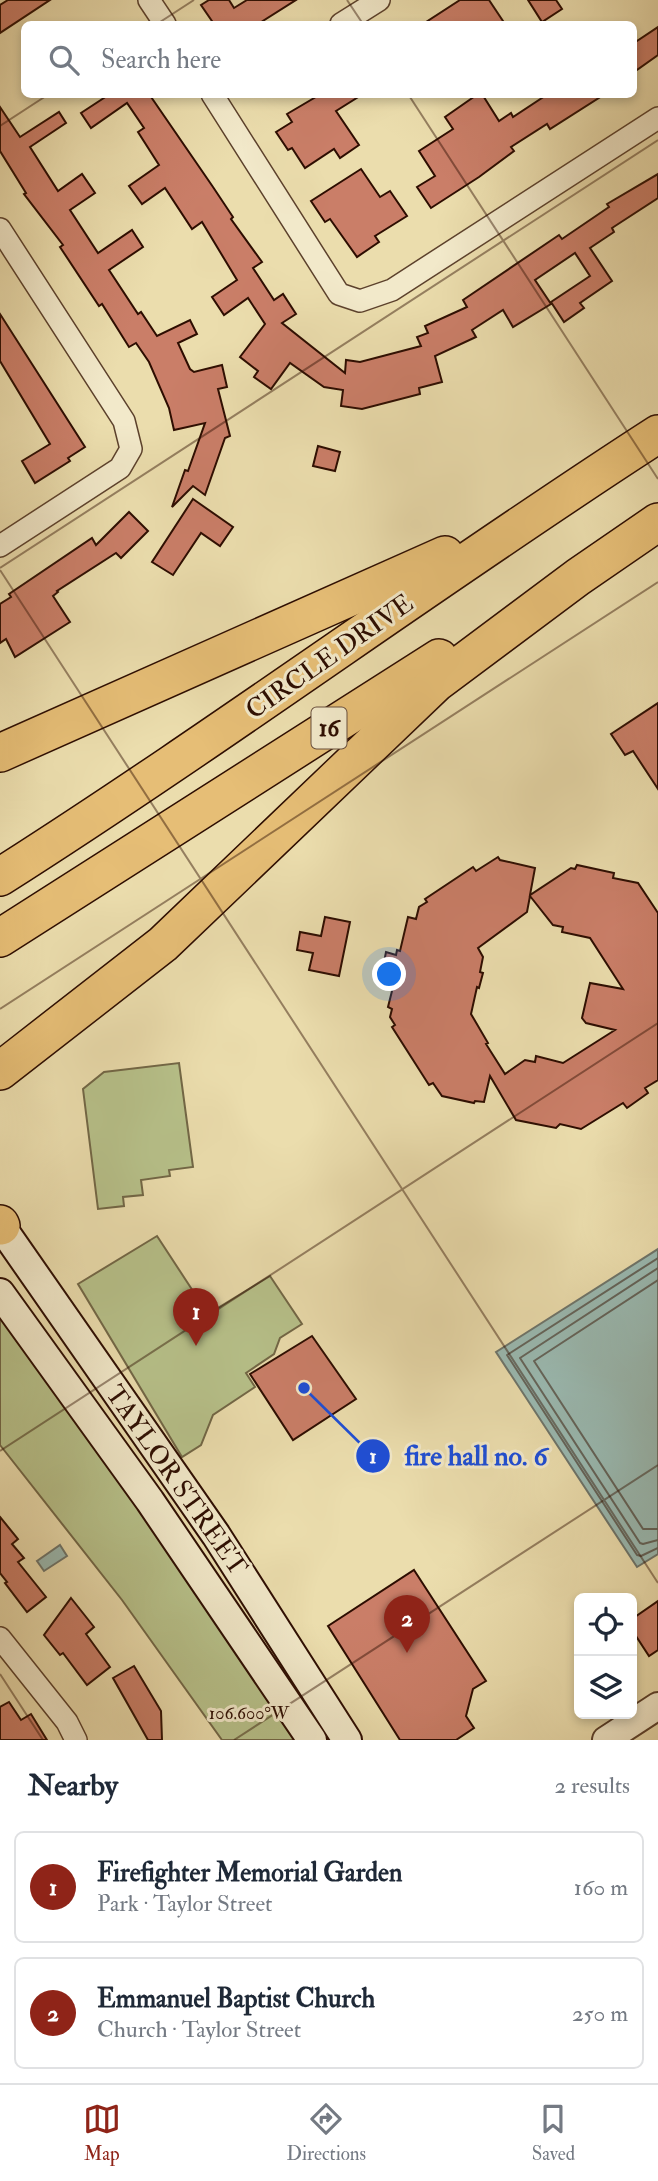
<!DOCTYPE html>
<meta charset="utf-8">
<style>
body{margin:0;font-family:"IM FELL Double Pica",serif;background:#f2f2f3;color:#1f2937}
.controls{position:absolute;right:21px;bottom:21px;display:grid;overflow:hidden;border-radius:10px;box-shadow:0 4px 10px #0003}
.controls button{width:63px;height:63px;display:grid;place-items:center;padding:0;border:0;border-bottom:2px solid #e0e1e3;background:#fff;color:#1f2937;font:35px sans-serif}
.you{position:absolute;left:390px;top:975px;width:24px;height:24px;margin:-18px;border:5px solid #fff;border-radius:50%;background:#1a73e8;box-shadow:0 0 0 10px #1a73e833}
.badge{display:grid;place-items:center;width:46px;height:46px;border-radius:50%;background:#8f2418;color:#fff;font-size:23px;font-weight:700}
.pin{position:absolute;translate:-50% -58px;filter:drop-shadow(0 2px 4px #0008)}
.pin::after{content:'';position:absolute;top:37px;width:24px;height:21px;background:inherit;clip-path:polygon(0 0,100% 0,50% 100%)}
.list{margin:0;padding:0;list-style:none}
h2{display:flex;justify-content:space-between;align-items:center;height:91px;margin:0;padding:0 28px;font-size:30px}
h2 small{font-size:23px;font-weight:400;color:#747a83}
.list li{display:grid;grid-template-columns:46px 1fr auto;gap:21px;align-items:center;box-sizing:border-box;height:112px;margin:0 14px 14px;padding:0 14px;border:2px solid #e0e1e3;border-radius:10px}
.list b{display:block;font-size:26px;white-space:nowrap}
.list p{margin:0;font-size:23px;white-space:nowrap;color:#747a83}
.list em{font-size:23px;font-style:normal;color:#747a83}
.icon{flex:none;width:38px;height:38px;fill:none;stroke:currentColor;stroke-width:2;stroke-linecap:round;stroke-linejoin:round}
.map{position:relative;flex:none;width:658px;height:1740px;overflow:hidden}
.search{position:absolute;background:#fff;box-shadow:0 4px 10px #0003;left:21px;right:21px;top:21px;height:77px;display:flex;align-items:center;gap:18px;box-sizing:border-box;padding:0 24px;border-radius:10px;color:#747a83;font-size:26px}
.sheet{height:343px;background:#fff}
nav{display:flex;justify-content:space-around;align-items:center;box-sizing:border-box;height:98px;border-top:2px solid #e0e1e3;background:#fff;font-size:19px;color:#747a83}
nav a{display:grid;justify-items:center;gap:4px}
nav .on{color:#8f2418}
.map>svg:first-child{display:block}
</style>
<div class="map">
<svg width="658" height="1740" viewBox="0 0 658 1740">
<rect width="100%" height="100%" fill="#ebddad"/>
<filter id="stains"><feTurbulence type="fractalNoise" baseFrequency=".00286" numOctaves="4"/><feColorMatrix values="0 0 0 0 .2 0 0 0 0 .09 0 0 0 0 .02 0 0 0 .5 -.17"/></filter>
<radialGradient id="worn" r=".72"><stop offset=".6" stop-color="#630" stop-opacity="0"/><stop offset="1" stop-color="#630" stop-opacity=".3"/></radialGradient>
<g fill="#b7c18a" stroke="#726746" stroke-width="2">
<path d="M179 1063 193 1167 169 1170 170 1176 141 1180 143 1195 123 1197 124 1206 98 1209 83 1089 104 1072Z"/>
<path d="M157 1236 208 1314 270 1276 302 1324 280 1338 274 1354 246 1373 255 1387 213 1415 201 1445 182 1457 78 1284Z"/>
<path d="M0 1313 121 1477 296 1740H222L122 1600 0 1445Z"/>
</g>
<g fill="#9abab2" stroke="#6e756b" stroke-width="2">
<path d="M658 1249V1554L637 1567 496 1352Z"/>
<path d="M60 1545 67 1556 44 1571 37 1561Z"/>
</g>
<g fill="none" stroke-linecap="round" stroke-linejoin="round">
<g stroke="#64645a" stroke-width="2">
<path d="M658 1258 507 1355 637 1555 641 1556 658 1548"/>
<path d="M658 1268 520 1358 640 1543 643 1544 658 1540"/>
<path d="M658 1280 534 1361 643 1529H658"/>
</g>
</g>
<g fill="#ca7e68" stroke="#2d0d01" stroke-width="2" fill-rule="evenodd">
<path d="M8 0H50L0 33V5Z"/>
<path d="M209 0H229L234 8 247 0H296L258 24H214L201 5Z"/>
<path d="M460 0H489L505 24H423Z"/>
<path d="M528 0H556L562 9 542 22Z"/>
<path d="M658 27V55L634 72V43Z"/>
<path d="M110 94H149L213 187 233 217 231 219 262 262 253 268 274 300 283 294 296 314 282 323 345 373 346 360 360 362 421 346 417 337 428 333 425 326 467 307 463 300 559 235 562 239 609 207 607 204 658 174V198L612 228 614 232 590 248 612 281 580 303 584 308 564 322 551 302 590 276 575 253 535 280 551 304 513 327 503 310 472 330 476 337 435 356 442 382 419 388 420 394 362 409 341 406 343 390 324 387 290 363 271 389 254 377 258 371 240 357 265 324 248 298 224 315 212 297 237 280 202 222 192 229 165 188 142 204 129 186 159 165 138 132 144 128 127 103 91 128 81 113Z"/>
<path d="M321 94H363L336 111 359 145 340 158 334 149 305 168 292 148 288 150 276 132 292 122 287 114Z"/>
<path d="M478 94H482L499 121 511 113 513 117 548 94H605L550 129 547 124 511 147 514 151 479 177 431 208 417 187 435 176 419 151 453 129 445 117Z"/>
<path d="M0 107 20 137 59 112 66 123 30 147 58 191 82 174 95 193 70 210 98 253 132 230 143 247 109 270 138 314 141 312 157 336 190 320 197 334 178 343 190 369 194 372 222 365 227 387 218 389 230 436 225 438 205 495 193 486 172 507 185 470 188 471 205 423 174 430 169 408 149 362 136 343 129 347 102 304 99 306 60 247 63 245 24 194 26 193 0 151Z"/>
<path d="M361 169 380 197 390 191 407 216 375 236 379 242 357 257 330 219 325 222 311 201Z"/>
<path d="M0 314 85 447 68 458 70 461 35 483 22 461 50 444 0 361Z"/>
<path d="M318 446 340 452 335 471 313 466Z"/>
<path d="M193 499 233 527 220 546 201 533 173 575 152 562Z"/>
<path d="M129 512 148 531 121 558 116 553 57 591 58 592 53 596 70 622 15 657 6 639 0 643V604L11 597 9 594 92 538 96 545Z"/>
<path d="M658 703V789L633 751 625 755 611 734Z"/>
<path d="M498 857 500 860 535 868 530 895 571 868 575 869 577 865 614 873 613 878 638 883 658 913V1080L645 1088 648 1093 627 1108 623 1103 581 1129 560 1124 556 1128 516 1120 490 1076 484 1102 475 1101 474 1103 442 1096 433 1083 429 1085 392 1027 395 1025 390 1017 392 1009 388 1007 397 971 383 967 386 952 396 955 397 950 400 951 408 917 416 919 419 907 427 902 425 899 473 867 476 871ZM530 896 553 925 563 927 562 932 590 938 623 989 590 983 582 1018 586 1023 615 1030 563 1063 536 1056 535 1062 525 1060 505 1074 486 1044 488 1043 471 1014 477 987 479 988 483 973 480 972 483 957 478 948 527 912Z"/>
<path d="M325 917 350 922 339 976 309 970 313 953 297 950 300 932 321 936Z"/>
<path d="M312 1336 356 1399 293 1440 250 1374Z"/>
<path d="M0 1517 18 1539 12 1544 24 1558 18 1562 46 1597 27 1612 5 1583 7 1582 0 1573Z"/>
<path d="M414 1570 486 1681 473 1689 466 1716 474 1728 456 1740H400L328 1626Z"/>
<path d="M71 1598 94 1627 86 1634 110 1667 87 1685 63 1653 60 1655 44 1635Z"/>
<path d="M658 1601V1650L649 1656 632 1630V1619Z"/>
<path d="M134 1666 161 1711 162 1740H148L113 1678Z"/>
<path d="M9 1702 21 1720 31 1714 47 1740H0V1707Z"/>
</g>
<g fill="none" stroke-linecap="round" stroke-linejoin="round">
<g stroke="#5c412c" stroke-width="24">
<g id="minor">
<path d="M149 0 165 24"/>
<path d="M341 24 379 0"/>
<path d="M212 94 339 294 360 301 392 290 658 118"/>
<path d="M0 229 124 421 131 449 120 468 0 546"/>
<path d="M0 1638 67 1722 76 1740"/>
</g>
</g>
<g stroke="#5c412c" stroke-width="30">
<path id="tertiary" d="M606 1740 658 1706"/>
</g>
<g stroke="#2d0d01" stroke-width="32">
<g id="secondary">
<path d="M0 1225 216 1535 347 1740"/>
<path d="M0 1293 150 1501 312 1740"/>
</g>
</g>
<g stroke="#2d0d01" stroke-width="40">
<g id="motorway">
<path d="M0 753 445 555"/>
<path d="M0 877C223 735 436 577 658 434"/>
<path d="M0 938 439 658"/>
<path d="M0 1071 163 944 436 683 578 577 658 522"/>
<path d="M0 1224 1 1226"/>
</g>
</g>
<use href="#minor" stroke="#f2e9ca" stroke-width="21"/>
<use href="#tertiary" stroke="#f2e9ca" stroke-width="26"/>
<use href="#secondary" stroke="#f2e9ca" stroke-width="28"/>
<use href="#motorway" stroke="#e6be76" stroke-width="37"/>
</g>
<path fill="none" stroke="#2d0d01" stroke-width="2" stroke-opacity="0.45" d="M347 0 363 24M157 24 194 0M408 94 658 479M0 126 49 94M0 568 658 140M0 570 658 1583M0 1009 658 582M0 1451 658 1023M0 1674 43 1740M234 1740 658 1465"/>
<g text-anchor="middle" stroke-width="6" stroke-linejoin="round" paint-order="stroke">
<rect fill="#f2e9ca" stroke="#684f3d" stroke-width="2" x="311.5" y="707.5" width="35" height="41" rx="5"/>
<g font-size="24" font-weight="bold" fill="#2d0d01">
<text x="329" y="736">16</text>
</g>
<g font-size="26" fill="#2d0d01" stroke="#f2e9ca">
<text transform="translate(329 656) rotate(-35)" y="9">CIRCLE DRIVE</text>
<text transform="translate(177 1480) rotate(55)" y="9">TAYLOR STREET</text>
</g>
</g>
<g font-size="18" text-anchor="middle" fill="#2d0d01" stroke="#f2e9ca" stroke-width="6" stroke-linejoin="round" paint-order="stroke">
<text x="249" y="1719">106.600°W</text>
</g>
<path fill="none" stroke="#1d4ed8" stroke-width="2.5" d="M304 1388L373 1456"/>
<g fill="#1d4ed8" stroke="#f2e9ca" stroke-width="2.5">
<circle cx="304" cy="1388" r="7"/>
<circle cx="373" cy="1456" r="18"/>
</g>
<g font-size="21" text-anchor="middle" font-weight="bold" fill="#fff">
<text x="373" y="1463">1</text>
</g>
<g font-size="28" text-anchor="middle" font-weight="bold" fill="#1d4ed8" stroke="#f2e9ca" stroke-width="6" stroke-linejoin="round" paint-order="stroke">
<text x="476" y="1465">fire hall no. 6</text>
</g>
<rect width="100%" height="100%" filter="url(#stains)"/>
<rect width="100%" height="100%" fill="url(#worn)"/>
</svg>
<div class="controls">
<button><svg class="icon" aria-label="locate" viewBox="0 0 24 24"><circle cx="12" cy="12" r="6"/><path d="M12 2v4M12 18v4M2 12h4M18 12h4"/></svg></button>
<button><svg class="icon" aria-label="layers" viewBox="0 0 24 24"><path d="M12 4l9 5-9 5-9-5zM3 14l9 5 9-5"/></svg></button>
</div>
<div class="you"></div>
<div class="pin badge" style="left:196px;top:1346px">1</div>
<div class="pin badge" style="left:407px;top:1653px">2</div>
<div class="search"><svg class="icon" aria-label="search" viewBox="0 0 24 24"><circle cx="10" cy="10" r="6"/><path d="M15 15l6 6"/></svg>Search here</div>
</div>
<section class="sheet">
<h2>Nearby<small>2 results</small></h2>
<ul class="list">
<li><span class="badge">1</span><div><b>Firefighter Memorial Garden</b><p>Park · Taylor Street</p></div><em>160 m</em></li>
<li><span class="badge">2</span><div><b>Emmanuel Baptist Church</b><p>Church · Taylor Street</p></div><em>250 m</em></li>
</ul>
</section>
<nav>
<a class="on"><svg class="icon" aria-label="map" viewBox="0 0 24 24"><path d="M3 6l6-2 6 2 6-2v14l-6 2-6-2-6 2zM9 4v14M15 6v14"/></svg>Map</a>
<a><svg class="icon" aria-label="directions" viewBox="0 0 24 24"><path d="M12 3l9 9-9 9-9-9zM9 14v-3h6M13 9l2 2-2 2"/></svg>Directions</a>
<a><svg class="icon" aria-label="saved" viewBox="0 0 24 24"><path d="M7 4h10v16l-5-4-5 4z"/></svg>Saved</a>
</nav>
